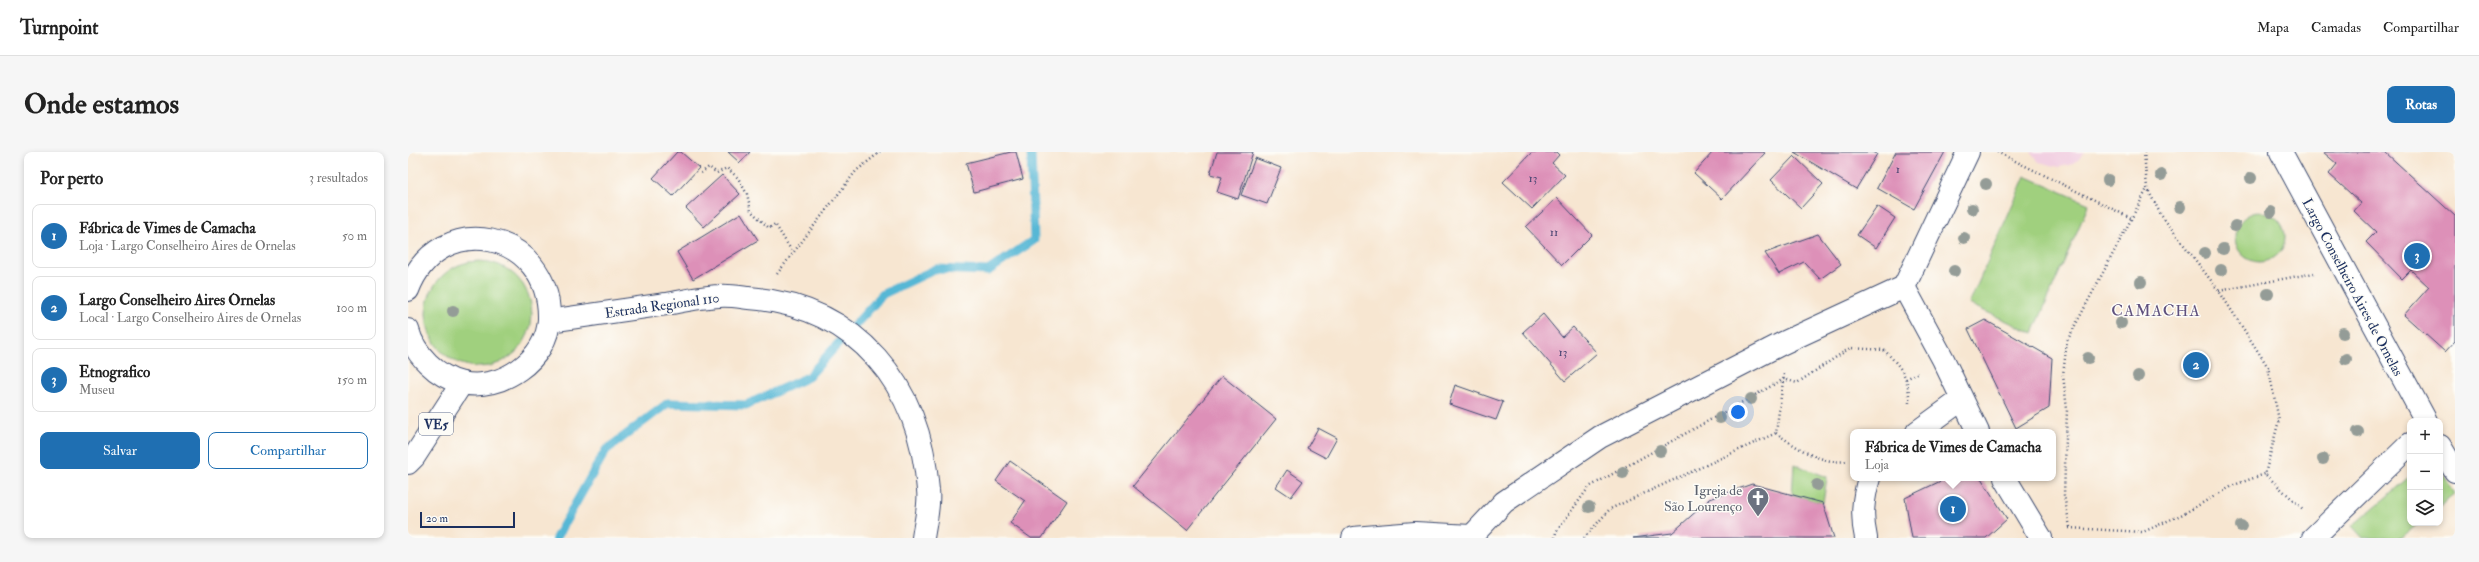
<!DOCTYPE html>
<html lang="pt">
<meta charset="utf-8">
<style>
body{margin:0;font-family:"IM FELL Double Pica",serif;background:#f6f6f6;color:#222}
.controls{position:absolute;right:12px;bottom:12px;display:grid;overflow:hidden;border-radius:8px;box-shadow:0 2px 6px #0003}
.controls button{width:36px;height:36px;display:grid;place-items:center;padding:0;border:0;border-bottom:1px solid #e0e0e0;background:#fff;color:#222;font:20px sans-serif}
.scale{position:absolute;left:12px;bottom:10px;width:95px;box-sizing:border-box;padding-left:4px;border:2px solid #1b2f5e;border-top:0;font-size:11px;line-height:14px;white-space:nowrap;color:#1b2f5e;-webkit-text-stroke:3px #fdfcf7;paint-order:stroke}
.you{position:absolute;left:1330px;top:260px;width:14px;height:14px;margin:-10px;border:3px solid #fff;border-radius:50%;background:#1a73e8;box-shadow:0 0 0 6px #1a73e833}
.badge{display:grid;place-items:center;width:26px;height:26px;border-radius:50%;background:#1f6fb2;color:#fff;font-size:13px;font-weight:700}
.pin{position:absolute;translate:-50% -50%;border:2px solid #fff;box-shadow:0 1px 4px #0006}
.popup{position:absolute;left:1442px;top:277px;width:206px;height:52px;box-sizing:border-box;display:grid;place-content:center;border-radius:8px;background:#fff;filter:drop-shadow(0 1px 3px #0005);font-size:13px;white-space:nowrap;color:#767676}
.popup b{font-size:15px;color:#222}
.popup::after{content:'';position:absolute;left:50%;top:100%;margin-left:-8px;border:8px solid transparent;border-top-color:#fff}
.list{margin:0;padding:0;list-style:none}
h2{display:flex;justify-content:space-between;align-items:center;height:52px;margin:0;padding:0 16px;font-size:17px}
h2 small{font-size:13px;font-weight:400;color:#767676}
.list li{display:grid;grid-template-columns:26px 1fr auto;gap:12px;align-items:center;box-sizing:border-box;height:64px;margin:0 8px 8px;padding:0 8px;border:1px solid #e0e0e0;border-radius:8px}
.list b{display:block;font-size:15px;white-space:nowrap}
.list p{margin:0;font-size:13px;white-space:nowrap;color:#767676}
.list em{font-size:13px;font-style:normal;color:#767676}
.actions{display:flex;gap:8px;padding:12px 16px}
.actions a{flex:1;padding:9px 0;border:1px solid #1f6fb2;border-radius:8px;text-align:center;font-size:14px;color:#1f6fb2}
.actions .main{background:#1f6fb2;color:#fff}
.icon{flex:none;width:22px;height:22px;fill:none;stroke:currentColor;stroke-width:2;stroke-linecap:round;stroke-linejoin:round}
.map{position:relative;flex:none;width:2047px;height:386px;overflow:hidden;border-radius:8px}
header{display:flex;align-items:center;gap:24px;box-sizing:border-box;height:56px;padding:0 20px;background:#fff;border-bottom:1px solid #e0e0e0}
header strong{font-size:19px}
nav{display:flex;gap:22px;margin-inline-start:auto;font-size:14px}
.intro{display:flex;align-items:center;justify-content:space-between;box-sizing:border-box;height:96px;padding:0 24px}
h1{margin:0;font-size:28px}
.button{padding:10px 18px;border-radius:8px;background:#1f6fb2;color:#fff;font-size:14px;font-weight:700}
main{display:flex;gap:24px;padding:0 24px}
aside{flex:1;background:#fff;border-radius:8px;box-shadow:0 2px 6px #0003}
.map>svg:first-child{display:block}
</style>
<header>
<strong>Turnpoint</strong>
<nav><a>Mapa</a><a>Camadas</a><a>Compartilhar</a></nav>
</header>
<div class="intro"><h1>Onde estamos</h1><a class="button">Rotas</a></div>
<main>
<aside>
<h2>Por perto<small>3 resultados</small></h2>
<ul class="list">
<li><span class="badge">1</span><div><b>Fábrica de Vimes de Camacha</b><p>Loja · Largo Conselheiro Aires de Ornelas</p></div><em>50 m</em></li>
<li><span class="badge">2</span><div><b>Largo Conselheiro Aires Ornelas</b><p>Local · Largo Conselheiro Aires de Ornelas</p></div><em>100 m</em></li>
<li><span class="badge">3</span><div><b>Etnografico</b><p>Museu</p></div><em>150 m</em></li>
</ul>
<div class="actions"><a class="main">Salvar</a><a>Compartilhar</a></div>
</aside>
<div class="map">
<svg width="2047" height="386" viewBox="0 0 2047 386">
<rect width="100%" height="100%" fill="#fdfcf7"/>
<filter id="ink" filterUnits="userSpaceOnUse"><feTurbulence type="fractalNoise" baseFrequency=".025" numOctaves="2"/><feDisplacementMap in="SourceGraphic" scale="8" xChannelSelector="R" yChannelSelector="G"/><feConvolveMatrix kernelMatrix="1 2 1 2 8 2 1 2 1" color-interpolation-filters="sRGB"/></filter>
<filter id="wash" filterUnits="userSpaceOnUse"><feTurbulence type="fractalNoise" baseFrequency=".012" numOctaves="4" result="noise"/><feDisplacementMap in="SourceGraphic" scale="16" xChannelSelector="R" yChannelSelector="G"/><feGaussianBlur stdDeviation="0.9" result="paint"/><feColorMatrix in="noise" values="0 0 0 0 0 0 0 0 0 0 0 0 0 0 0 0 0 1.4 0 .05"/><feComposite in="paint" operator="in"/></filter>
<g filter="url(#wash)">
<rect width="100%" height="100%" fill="#f7e6d1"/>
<path fill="#f2d0e2" d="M1623 0H1677L1670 8 1661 13 1651 15 1631 10Z"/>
<g fill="#a0d07e" stroke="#5e806e">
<path d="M1617 24 1681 52 1625 181 1561 152Z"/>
<circle cx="1852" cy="85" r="25"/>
<circle cx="71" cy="162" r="53"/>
<path d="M1386 312 1419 325 1415 351 1384 343Z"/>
<path d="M2032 317 2047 342 2032 354Z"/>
<path d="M2002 325V371H2011L1993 386H1955L1944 374Z"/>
</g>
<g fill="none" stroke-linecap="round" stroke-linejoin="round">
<path stroke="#56b7d5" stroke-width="9" d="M148 386 198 298 260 251 338 253 400 225 475 142 528 117 580 119 626 88 623 0"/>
</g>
<g id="blocks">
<g fill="#dd90b8">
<path d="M269 0H273L291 16 265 44 245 26Z"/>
<path d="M320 0H342L332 11Z"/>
<path d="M603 0H608L615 27 566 40 558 11Z"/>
<path d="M809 0H845L830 47 809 40 814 25 802 22Z"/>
<path d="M1124 0H1148L1151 3 1144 11 1157 23 1124 57 1095 30Z"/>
<path d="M1305 0H1355L1357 1 1314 47 1286 21Z"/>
<path d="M1386 0H1465L1469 2 1448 37Z"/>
<path d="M1488 0H1537L1506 57 1469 36Z"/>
<path d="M1915 0H1977L2047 64V189L2037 200 1996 163 2021 135 2003 118 1994 127 1958 90 1968 80 1946 59 1953 51 1921 22 1929 12Z"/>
<path d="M1386 4 1415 32 1393 56 1363 28Z"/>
<path d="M847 6 873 16 859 52 833 43Z"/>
<path d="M314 23 332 42 296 75 278 56Z"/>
<path d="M1149 46 1184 83 1154 113 1118 75Z"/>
<path d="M1469 54 1487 66 1468 96 1449 83Z"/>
<path d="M333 61 350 88 285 127 269 100Z"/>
<path d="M1410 82 1433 112 1412 127 1396 110 1371 122 1357 101Z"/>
<path d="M1135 162 1154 185 1165 175 1189 201 1157 229 1115 180Z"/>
<path d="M1577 168 1644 206 1641 256 1608 276 1560 177Z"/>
<path d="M814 224 868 267 779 378 725 334Z"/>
<path d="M1047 233 1095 250 1088 268 1041 252Z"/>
<path d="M910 276 929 286 918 306 899 296Z"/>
<path d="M602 309 659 349 634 386H623L602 371 617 349 588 329Z"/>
<path d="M879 318 895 329 883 345 868 335Z"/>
<path d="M1539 326H1573L1599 367 1578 386H1504L1497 346Z"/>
<path d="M1344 332 1415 351 1426 386H1225L1264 381 1302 347Z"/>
</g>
</g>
</g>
<g filter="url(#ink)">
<use href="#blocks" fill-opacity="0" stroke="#3c4a6f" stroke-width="1"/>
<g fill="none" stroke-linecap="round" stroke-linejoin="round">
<g stroke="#3c4a6f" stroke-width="24">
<g id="minor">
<path d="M1873 0 2018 269"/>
<path d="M1496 135 1535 207 1570 280"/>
<path d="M1496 135 1560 0"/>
<path d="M1509 280 1553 248"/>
<path d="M2032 294 2047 319"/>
<path d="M1597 326 1633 386"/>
<path d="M945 386 1007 381 1063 384"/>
<path d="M1062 386 1096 350 1192 285 1375 191 1496 135"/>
<path d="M1458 386C1453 364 1455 347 1461 326"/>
<path d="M1905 386 2002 292"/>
</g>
</g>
<g stroke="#3c4a6f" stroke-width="24">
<g id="major">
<path d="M0 138C31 55 143 79 141 167 140 207 92 240 54 231 29 225 6 202 0 178"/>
<path d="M141 169C180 163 219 158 258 152 275 149 293 145 311 144 321 143 332 145 341 146 450 154 512 233 520 338 522 353 517 371 515 386"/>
<path d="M0 311 6 305 54 231"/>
</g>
</g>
<g stroke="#3c4a6f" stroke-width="2.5" stroke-dasharray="1 3" stroke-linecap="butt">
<path d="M1589 0 1723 66"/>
<path d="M1736 0 1739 36 1753 63 1811 139 1860 215 1871 268 1857 322 1896 358"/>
<path d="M293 21 301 15 309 21 319 16 330 26 339 42 343 59 361 76 367 72 385 101"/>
<path d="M369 122 448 19 472 0"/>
<path d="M1811 139 1906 121"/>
<path d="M1498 227 1511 220"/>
<path d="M1368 281C1388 295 1413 313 1439 309"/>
<path d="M1662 375 1656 343 1659 257 1655 223 1659 189 1739 37"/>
<path d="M1661 376 1735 380 1775 362 1826 333 1857 322"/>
<path d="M1147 386 1148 380 1181 335 1376 227 1389 231 1442 196 1476 198C1493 215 1502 226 1501 251"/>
<path d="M1176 386 1202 357 1368 281 1376 222"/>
</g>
<use href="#minor" stroke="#fff" stroke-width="22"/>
<use href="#major" stroke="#fff" stroke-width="22"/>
</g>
<g fill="#949c97">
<circle cx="1753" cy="23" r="6"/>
<circle cx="1843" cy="26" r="6"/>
<circle cx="1700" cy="28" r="6"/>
<circle cx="1578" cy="32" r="6"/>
<circle cx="1772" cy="55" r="6"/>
<circle cx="1564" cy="57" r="6"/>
<circle cx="1863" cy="60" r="6"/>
<circle cx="1827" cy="74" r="6"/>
<circle cx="1556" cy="86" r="6"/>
<circle cx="1815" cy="97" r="6"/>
<circle cx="1797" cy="101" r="6"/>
<circle cx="1813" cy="118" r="6"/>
<circle cx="1546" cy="119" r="6"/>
<circle cx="1733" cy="130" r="6"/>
<circle cx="1860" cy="142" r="6"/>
<circle cx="45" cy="159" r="6"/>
<circle cx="1713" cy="171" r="6"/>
<circle cx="1935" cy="181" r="6"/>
<circle cx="1680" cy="206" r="6"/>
<circle cx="1938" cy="207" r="6"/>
<circle cx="1730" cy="224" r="6"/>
<circle cx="1343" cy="247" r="6"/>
<circle cx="1312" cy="266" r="6"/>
<circle cx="1950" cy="280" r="6"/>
<circle cx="1252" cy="299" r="6"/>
<circle cx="1915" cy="307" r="6"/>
<circle cx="1215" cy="321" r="6"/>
<circle cx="1409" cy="333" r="6"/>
<circle cx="1181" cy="355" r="6"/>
<circle cx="1833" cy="374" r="6"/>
</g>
</g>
<defs>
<g id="church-pin" transform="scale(1.15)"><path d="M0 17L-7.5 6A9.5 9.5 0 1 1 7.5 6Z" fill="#6b7280" stroke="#fdfcf7"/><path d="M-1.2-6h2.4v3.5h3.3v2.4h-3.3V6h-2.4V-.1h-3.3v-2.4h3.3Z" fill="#fff"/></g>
</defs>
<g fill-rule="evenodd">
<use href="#church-pin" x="1350" y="346"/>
</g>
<g text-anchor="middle" stroke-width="3" stroke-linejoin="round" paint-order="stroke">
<g font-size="12" fill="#4c4774">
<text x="1490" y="21">1</text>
<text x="1125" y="30">13</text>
<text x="1146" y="84">11</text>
<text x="1155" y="204">13</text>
</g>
<rect fill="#fdfcf7" stroke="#5f6c8c" stroke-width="1" x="11" y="261" width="34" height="22" rx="3"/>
<g font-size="13" font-weight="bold" fill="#1b2f5e">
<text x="28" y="277">VE5</text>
</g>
<g font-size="14" fill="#1b2f5e" stroke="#fdfcf7">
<text transform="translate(1945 135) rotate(62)" y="5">Largo Conselheiro Aires de Ornelas</text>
<text transform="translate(254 153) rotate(-8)" y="5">Estrada Regional 110</text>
</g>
<g font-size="14" fill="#5b616d" stroke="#fdfcf7" text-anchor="end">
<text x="1334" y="343">Igreja de<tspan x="1334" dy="16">São Lourenço</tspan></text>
</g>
<g font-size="16" letter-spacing="1" fill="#5f517e" stroke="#fdfcf7">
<text x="1748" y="164">CAMACHA</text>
</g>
</g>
</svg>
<div class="controls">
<button>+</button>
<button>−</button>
<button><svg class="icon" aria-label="layers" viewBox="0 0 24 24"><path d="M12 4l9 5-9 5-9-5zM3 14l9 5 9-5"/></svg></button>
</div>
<div class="scale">20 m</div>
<div class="you"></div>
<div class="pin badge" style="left:1545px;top:357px">1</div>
<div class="popup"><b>Fábrica de Vimes de Camacha</b>Loja</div>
<div class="pin badge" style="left:1788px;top:213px">2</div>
<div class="pin badge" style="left:2009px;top:104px">3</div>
</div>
</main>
